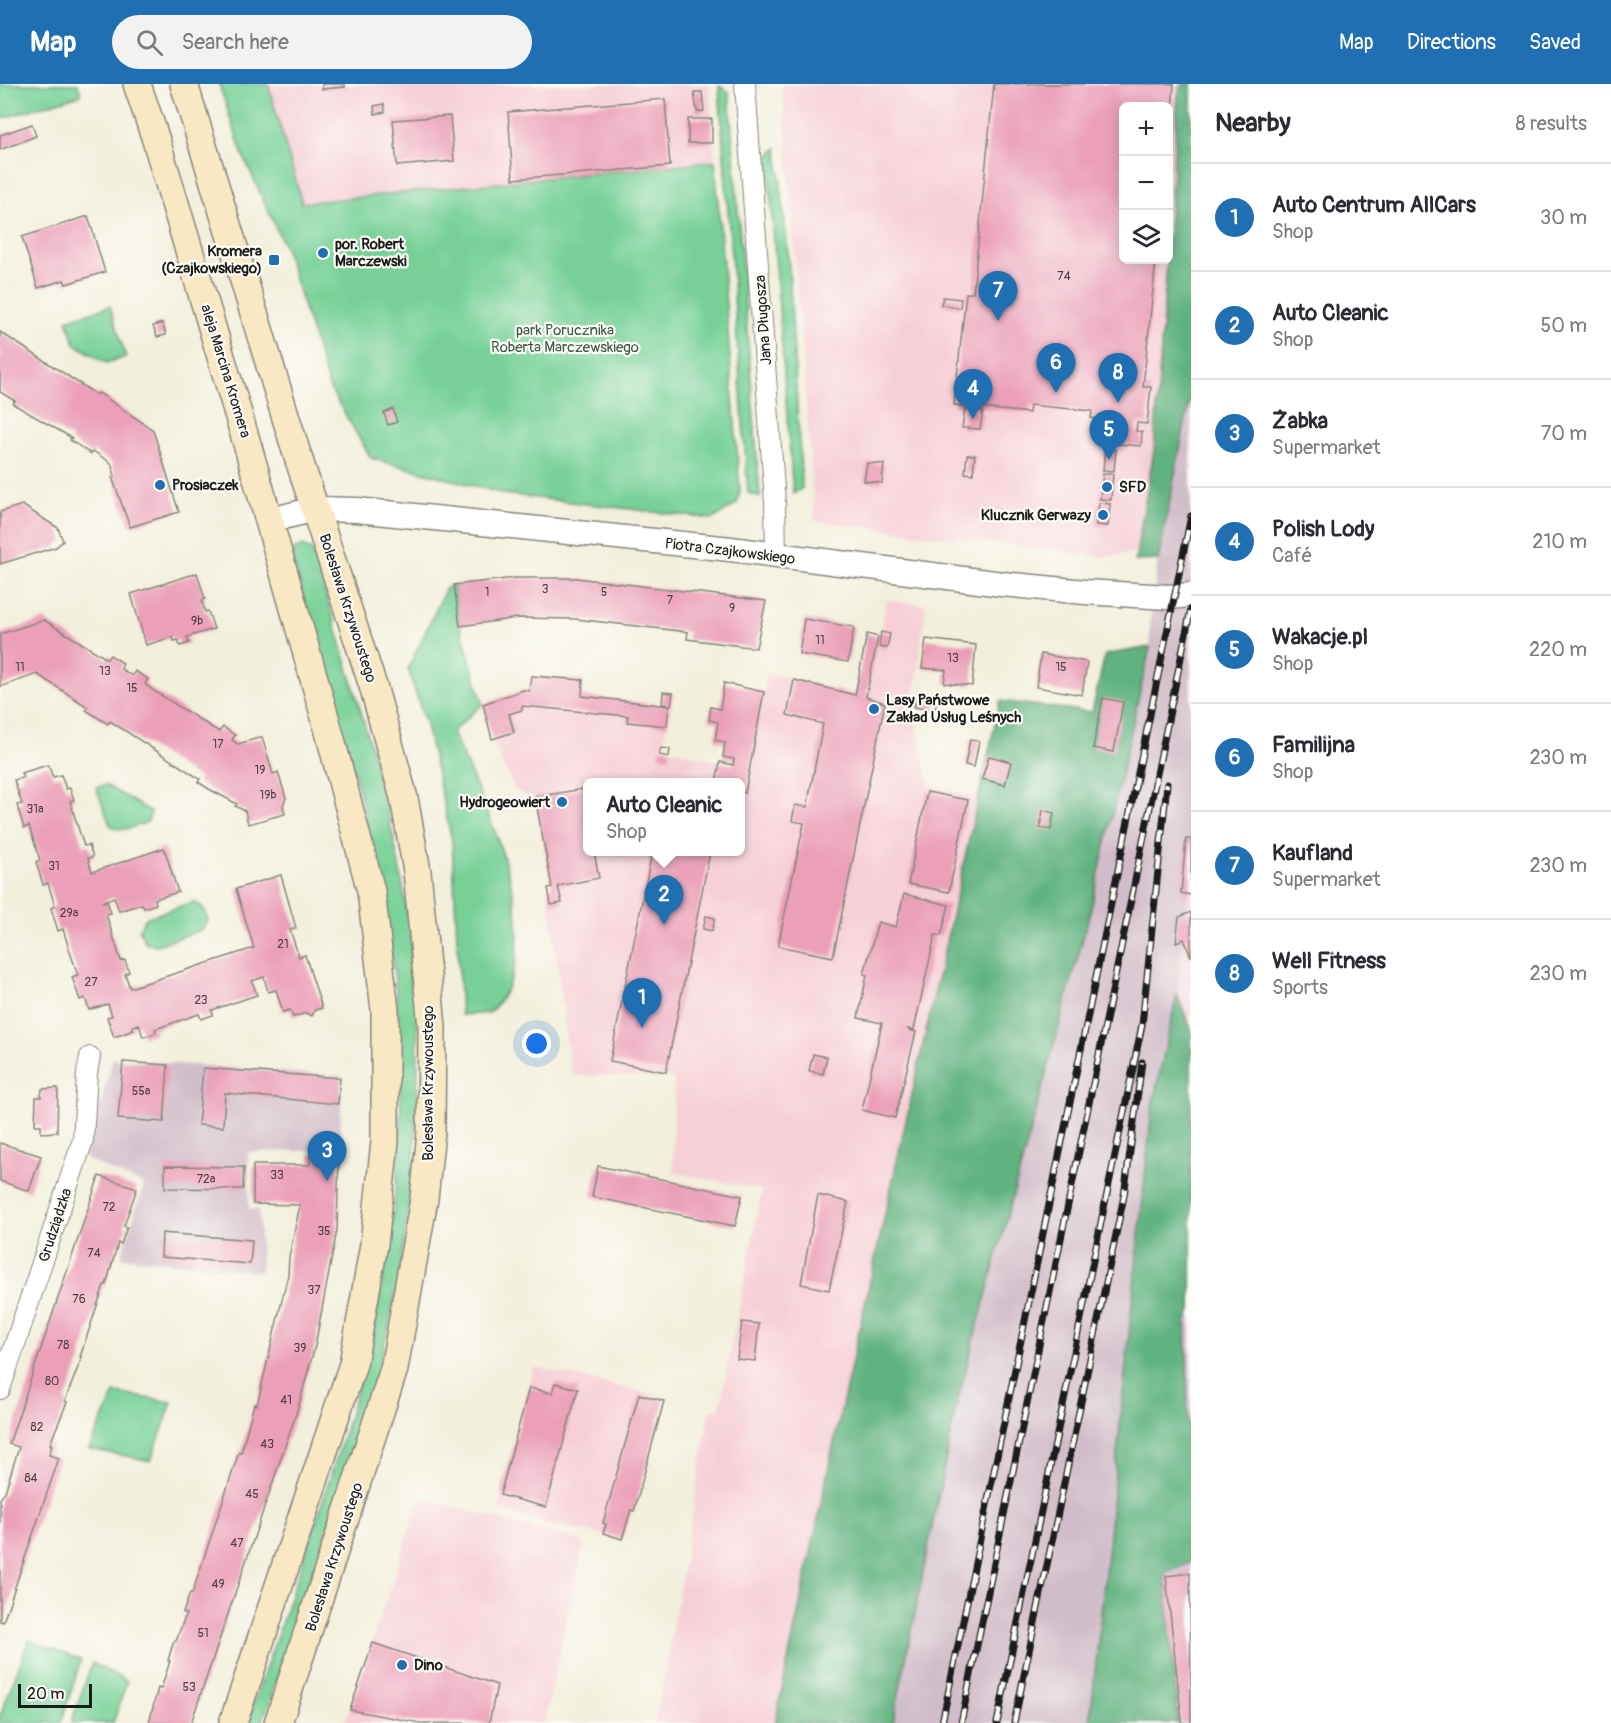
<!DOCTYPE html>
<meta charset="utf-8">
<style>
body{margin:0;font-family:Pangolin,sans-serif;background:#f2f2f3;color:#2b2b33}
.controls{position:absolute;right:18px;top:18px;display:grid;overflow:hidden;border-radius:9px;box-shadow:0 3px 15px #0003}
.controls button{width:54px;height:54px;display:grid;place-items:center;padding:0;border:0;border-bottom:2px solid #e1e1e2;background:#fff;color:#2b2b33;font:30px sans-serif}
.scale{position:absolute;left:18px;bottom:15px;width:74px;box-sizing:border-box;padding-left:6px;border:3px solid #1c1c1c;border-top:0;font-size:16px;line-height:21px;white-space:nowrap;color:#1c1c1c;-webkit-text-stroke:4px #fdfcf7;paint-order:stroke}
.you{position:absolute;left:537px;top:960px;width:21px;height:21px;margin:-15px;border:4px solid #fff;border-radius:50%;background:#1a73e8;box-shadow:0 0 0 9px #1a73e833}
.badge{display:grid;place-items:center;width:39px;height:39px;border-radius:50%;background:#1f6fb2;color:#fff;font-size:20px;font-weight:700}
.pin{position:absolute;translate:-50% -50px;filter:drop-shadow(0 2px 3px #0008)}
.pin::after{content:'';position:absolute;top:32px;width:21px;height:18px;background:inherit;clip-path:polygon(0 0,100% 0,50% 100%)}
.popup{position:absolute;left:583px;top:694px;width:162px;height:78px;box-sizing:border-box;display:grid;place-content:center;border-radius:9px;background:#fff;filter:drop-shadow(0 2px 4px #0005);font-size:20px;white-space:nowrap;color:#7c7c81}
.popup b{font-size:22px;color:#2b2b33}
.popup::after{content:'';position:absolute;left:50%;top:100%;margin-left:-12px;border:12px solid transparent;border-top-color:#fff}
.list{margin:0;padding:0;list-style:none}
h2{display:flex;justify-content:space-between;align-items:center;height:78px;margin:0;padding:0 24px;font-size:26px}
h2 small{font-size:20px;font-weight:400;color:#7c7c81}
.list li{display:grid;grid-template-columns:39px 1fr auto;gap:18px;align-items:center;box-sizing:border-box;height:108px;padding:0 24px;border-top:2px solid #e1e1e2}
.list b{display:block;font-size:22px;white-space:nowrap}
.list p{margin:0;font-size:20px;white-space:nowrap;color:#7c7c81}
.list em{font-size:20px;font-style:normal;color:#7c7c81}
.icon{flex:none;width:33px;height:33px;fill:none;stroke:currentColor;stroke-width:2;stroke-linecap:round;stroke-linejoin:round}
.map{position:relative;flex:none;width:1191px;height:1639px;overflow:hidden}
header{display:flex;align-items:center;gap:36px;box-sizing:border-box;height:84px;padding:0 30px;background:#1f6fb2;color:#fff}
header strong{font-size:28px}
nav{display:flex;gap:33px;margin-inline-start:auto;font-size:21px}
.search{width:420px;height:54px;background:#f2f2f3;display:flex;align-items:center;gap:15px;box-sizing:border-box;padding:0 21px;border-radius:33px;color:#7c7c81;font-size:22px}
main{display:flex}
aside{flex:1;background:#fff}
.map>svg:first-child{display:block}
</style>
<header>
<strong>Map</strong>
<div class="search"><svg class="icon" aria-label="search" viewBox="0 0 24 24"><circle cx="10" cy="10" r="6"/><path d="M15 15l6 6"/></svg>Search here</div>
<nav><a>Map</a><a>Directions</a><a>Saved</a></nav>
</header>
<main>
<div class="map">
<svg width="1191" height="1639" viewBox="0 0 1191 1639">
<rect width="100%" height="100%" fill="#fdfcf7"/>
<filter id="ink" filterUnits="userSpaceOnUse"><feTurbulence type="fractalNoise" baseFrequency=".0167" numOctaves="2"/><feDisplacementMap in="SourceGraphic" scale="12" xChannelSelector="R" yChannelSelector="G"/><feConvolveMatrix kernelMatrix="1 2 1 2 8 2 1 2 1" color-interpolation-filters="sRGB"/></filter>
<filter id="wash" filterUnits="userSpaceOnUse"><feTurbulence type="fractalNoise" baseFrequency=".008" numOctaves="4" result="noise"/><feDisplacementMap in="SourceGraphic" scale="24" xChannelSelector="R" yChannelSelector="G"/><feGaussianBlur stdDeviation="1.35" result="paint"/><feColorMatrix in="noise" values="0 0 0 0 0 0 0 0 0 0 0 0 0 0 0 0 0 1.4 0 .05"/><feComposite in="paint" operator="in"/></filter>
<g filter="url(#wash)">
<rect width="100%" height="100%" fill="#f2efdb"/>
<g fill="#f6cfd7" fill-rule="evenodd">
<path d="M267 0H709L715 77 302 119Z"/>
<path d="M782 0H1191L1155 465 1105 473 815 437ZM1124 22H1168V176H1124Z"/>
<path d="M886 516 926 521 913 622 929 702 978 713 834 1358 775 1639H654L663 1600 710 1325 719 1327 762 1106 673 1088 674 994 571 991 548 804 552 802 536 714 515 707 495 663 483 620 523 606 672 622 662 663 733 681 720 678 716 698H588V768H740L741 708H745L767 589 866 613 878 553 876 552 877 546 881 547Z"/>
<path d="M1191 775V945L1177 911Z"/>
<path d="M534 1283 665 1313 634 1427 631 1426 622 1455 541 1439 498 1425Z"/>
<path d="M420 1414 584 1458 544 1639H345Z"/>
</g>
<g fill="#d1bdc9">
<path d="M1191 306V775L1177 911 1152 1023 1119 1349 1165 1489 1191 1478V1639H893L957 1318 1091 824 1150 563V537L1160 458Z"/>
<path d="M113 975 342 992 340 1066 248 1068 249 1124 259 1126 261 1188 121 1173 144 1101 84 1074Z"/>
<path d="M1191 1226V1345L1188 1342 1186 1238Z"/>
</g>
<g fill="#77d197" stroke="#4a765a" stroke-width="1.5">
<path d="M0 0H78L81 11 0 35Z"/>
<path d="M219 0H268L302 119 715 77 740 407 737 420 713 435 504 410 371 374 329 303 285 164 242 69Z"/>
<path d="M719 2 729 8 760 413 748 409Z"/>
<path d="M777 64 788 168 802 404 793 410 768 78 771 70Z"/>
<path d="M110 222 126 273 106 279 75 260 67 236Z"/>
<path d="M302 462 312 466 321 495C353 600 387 706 405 815 427 951 419 1093 392 1227 378 1297 355 1365 332 1432 309 1501 285 1570 262 1639H247C286 1525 327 1411 360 1295 395 1172 409 1034 396 907 381 758 334 617 292 474L294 466Z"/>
<path d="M454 501 460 542 483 620 452 648C483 719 559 861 489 929L461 931 452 757 426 641 408 585 446 504Z"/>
<path d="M106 701 151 728 148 738C136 742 121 750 110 741L96 703Z"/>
<path d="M193 818C203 822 206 826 208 836L202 846 157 861 146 860 139 845 146 834Z"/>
<path d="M115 1309 172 1318 151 1377 89 1365Z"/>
<path d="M29 1556 81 1576 61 1639H0V1632Z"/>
<path d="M92 1579 127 1597 113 1639H71Z"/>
</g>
<g fill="#61b380" stroke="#3e684e" stroke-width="1.5">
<path d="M1181 0H1191V309L1158 476 1135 477 1154 366 1178 12Z"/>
<path d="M1150 563 1091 824 957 1318 893 1639H775L834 1358 1000 617 1092 628 1105 571Z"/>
<path d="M1177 911 1191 945V1226L1186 1238 1188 1342 1191 1345V1478L1165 1490 1178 1639H1090L1152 1023Z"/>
</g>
<g id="blocks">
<g fill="#eb9fb8">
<path d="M322 0H345V3L322 5Z"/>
<path d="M994 0H1174L1172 27H1168V22H1124V176H1156L1143 303H1151L1147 340 1137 339 1136 347 1142 348 1141 362 1105 359 1106 348 1116 349 1117 337 1091 334 1092 327 1030 321 1029 329 954 321 966 209H973Z"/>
<path d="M694 8H702L704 27 697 28Z"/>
<path d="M665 15 670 82 513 95 508 28Z"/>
<path d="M384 20 385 28 375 30 374 22Z"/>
<path d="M450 32 454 77 397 82 393 36Z"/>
<rect x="688" y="35" width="24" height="24"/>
<path d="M32 40 36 52 0 66V51Z"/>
<path d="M88 132 105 188 66 200 64 196 38 204 22 153Z"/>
<path d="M943 213 961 215 960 224 941 221Z"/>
<path d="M162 239 166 251 157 253 153 242Z"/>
<path d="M0 248 97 311 99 309 153 346 179 428 130 443 112 393 115 392 111 379 93 367 91 370 70 356 72 354 13 320 15 317 0 308Z"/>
<path d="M393 325 397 338 388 341 384 329Z"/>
<path d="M965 325 983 327 980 345 962 344Z"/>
<path d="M1105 364 1116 366 1114 387 1103 386Z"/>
<path d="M967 371H975L973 390 965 389Z"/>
<path d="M867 379 884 380 882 399 864 397Z"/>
<path d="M1103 390H1113L1111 416 1100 415Z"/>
<path d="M1099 419 1110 420 1108 442 1096 441Z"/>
<path d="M22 421 58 444 63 457 56 463 0 480V428Z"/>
<path d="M197 489 205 515 202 517 205 528 208 527 214 545 187 553 189 559 180 562 178 556 174 557 173 553 146 561 131 510Z"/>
<path d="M515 494H576L766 517 756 564 687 555 688 548 575 535 518 534 460 542 454 501Z"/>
<path d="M804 535 854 543 848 578 799 570Z"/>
<path d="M44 536 107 575 110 571 123 579 121 585 132 592 135 587 148 595 145 600 154 607 219 648 223 643 235 651 232 656 238 660 262 653 273 690 278 688 286 714 283 722 285 730 248 740 245 727 235 722 237 720 209 705 198 698 200 695 110 637 108 640 86 626 88 623 37 590 0 603V550Z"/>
<path d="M881 548 890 550 887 564 879 563Z"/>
<path d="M867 550 878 553 866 613 885 619 833 873 778 862 804 739 792 737 795 721 807 723 823 640 787 631 794 596 855 611Z"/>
<path d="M926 555 976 561 972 602 944 599 946 586 922 584Z"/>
<path d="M1041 570 1087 578 1082 611 1036 603Z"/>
<path d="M531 592 583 596 582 612 669 622 667 642 627 638 628 632 522 622V626L509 630 514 648 492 655 483 620 523 606 529 607Z"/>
<path d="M724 599 764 608 745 709 741 708 740 698H716L720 678 733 681 734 675 723 673 725 658 715 656 718 638 709 636 711 623 720 625Z"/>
<path d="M663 608 673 609 671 621 662 620Z"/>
<path d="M916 612 937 615 935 626 914 623Z"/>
<path d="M1103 614 1123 618 1114 668 1093 664Z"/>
<path d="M970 655 979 657 974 683 965 681Z"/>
<path d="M661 664 670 665 669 673 659 671Z"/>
<path d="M989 672 1011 678 1005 701 982 695Z"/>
<path d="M48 681 53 693 61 691 66 705 70 704 74 716 70 717 81 753 84 762 89 761 93 773 88 774 92 788 164 764 178 808 155 815 156 820 144 824 142 820 119 827 114 813 102 818 107 817 111 829 106 830 121 877 125 876 129 888 125 890 130 904 254 864 236 805 281 791 296 844 290 846 299 873 305 871 322 924 315 926 312 932 306 929 293 933 290 926 283 928 276 906 268 908 264 893 252 897 257 911 212 926 213 931 201 935 199 930 155 945 156 949 143 953 139 940 132 943 134 946 114 953 107 933 112 932 108 920 89 926 85 914 80 916 72 893 78 891 70 868 63 845 58 847 51 824 55 822 48 799 43 801 36 778 40 776 29 742 24 744 17 721 22 720 14 696 23 694 21 689Z"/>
<path d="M582 705 588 733V768H594L599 794 558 802 562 819 551 821 548 804 552 803 535 713Z"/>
<path d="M927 708 968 716 949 808 908 800Z"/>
<path d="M1043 726 1054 729 1051 746 1040 744Z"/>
<path d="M1186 755H1191V811L1181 809Z"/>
<path d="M652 768H710L666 988 610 977Z"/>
<path d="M904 810 949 821 941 852 935 851 914 946 907 945 916 948 895 1034 862 1026 882 939 858 934 867 891 864 890 878 838 896 843Z"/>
<path d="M1191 828V873L1184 855 1176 858 1179 833Z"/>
<path d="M706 832 715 834 712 847 703 845Z"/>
<path d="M813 970 827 973 823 990 809 987Z"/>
<path d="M123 978 168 981 164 1038 118 1035Z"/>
<path d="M203 984 340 994 338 1020 225 1009 223 1043 198 1041Z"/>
<path d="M58 1004 57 1048 41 1049V1041H35L36 1013H41L42 1005Z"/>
<path d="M0 1059 41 1072 29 1107 0 1097Z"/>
<path d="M318 1068 339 1071 337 1146 315 1262 298 1324 191 1639H149L158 1604 161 1605 170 1577H168L171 1566 174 1557H176L186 1530 183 1529 190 1509 192 1510 239 1368 241 1369 254 1320 257 1321 288 1191 289 1173 300 1121 253 1120V1081H310V1070H318Z"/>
<path d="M165 1082 244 1083 243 1105 165 1104Z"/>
<path d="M598 1082 742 1112 735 1142 592 1113Z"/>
<path d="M99 1092 137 1104 124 1142 127 1143 121 1160 118 1159 106 1201H104L80 1273H82L65 1317 67 1318 50 1360 52 1361 49 1371 59 1374 3 1538 0 1537V1415L5 1408 19 1363 9 1360Z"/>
<path d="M818 1111 848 1118 829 1206 801 1200Z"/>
<path d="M162 1149 252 1156 250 1180 161 1173Z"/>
<path d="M742 1238 759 1240 755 1277 737 1275Z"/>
<path d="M555 1299 578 1305 546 1423 500 1411 529 1304 552 1309Z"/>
<path d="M639 1310 664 1317 634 1427 631 1426 622 1455 603 1449 606 1440 603 1439Z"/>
<path d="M1190 1489 1191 1639H1182L1166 1492Z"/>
<path d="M373 1559 497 1601 489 1639H420L350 1626Z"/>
</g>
</g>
</g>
<g filter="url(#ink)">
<use href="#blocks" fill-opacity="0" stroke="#87867c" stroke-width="1.5"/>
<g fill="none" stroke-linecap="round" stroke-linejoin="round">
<g stroke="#87867c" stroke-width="22">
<g id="minor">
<path d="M745 0 775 419 776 472"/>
<path d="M0 1305 83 1056 87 989 90 973"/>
</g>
</g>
<g stroke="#87867c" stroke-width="27">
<path id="tertiary" d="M270 436 316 425 357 426 731 465 1002 500 1085 508 1168 513 1191 511"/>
</g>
<g stroke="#87867c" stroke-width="30">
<g id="secondary">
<path d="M137 0 156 56 248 363 328 644 371 807 385 926V1057L374 1160 353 1280 233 1639"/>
<path d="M184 0 297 370 374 605 404 714 417 787 432 943 431 1048 424 1115 394 1285 278 1639"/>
</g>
</g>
<use href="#minor" stroke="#fff" stroke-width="20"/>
<use href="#tertiary" stroke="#fff" stroke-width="24"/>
<use href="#secondary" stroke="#f8e8c3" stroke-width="27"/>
<g stroke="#1c1c1c" stroke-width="7">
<g id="rail">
<path d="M942 1639 1191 432"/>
<path d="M961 1639 1191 525"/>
<path d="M997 1639 1142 941 1167 700"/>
<path d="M1014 1639 1124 1112 1142 978"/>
</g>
</g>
<use href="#rail" stroke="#fdfcf7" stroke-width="4.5" stroke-dasharray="14" stroke-linecap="butt"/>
</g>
</g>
<g fill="#1f6fb2" stroke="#fdfcf7" stroke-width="2">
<circle cx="323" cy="169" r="6"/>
<rect x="268" y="170" width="12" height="12" rx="3"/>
<circle cx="160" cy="401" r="6"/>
<circle cx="1107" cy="403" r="6"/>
<circle cx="1103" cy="431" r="6"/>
<circle cx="874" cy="625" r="6"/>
<circle cx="562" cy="718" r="6"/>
<circle cx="402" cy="1581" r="6"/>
</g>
<g text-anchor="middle" stroke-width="4.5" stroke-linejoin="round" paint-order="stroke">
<g font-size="12" fill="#503d43">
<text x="1064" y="196">74</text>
<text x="545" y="509">3</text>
<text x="487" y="512">1</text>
<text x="604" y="512">5</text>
<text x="670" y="520">7</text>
<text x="732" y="528">9</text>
<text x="197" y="541">9b</text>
<text x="820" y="560">11</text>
<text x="953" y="578">13</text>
<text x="20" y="587">11</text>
<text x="1061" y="587">15</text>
<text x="105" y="591">13</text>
<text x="132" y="608">15</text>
<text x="218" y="664">17</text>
<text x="260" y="690">19</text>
<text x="268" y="715">19b</text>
<text x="35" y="729">31a</text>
<text x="54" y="786">31</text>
<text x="69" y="833">29a</text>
<text x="283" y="864">21</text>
<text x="91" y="902">27</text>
<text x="201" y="920">23</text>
<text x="141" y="1011">55a</text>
<text x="277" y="1095">33</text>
<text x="206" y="1099">72a</text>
<text x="109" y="1127">72</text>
<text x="324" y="1151">35</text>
<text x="94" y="1173">74</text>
<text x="314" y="1210">37</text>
<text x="79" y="1219">76</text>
<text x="63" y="1265">78</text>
<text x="300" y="1268">39</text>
<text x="52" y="1301">80</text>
<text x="286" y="1320">41</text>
<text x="37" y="1347">82</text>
<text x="267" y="1364">43</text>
<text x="31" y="1398">84</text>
<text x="252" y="1414">45</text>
<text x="237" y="1463">47</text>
<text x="218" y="1504">49</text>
<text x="203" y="1553">51</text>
<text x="189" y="1607">53</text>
</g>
<g font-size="15" font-weight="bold" fill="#1c1c1c" stroke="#fdfcf7" text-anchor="start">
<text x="335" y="165">por. Robert<tspan x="335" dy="17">Marczewski</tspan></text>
<text x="262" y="172" text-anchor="end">Kromera<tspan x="262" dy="17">(Czajkowskiego)</tspan></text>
<text x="172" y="406">Prosiaczek</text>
<text x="1119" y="408">SFD</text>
<text x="1091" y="436" text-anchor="end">Klucznik Gerwazy</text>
<text x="886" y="621">Lasy Państwowe<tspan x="886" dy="17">Zakład Usług Leśnych</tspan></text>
<text x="550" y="723" text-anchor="end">Hydrogeowiert</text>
<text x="414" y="1586">Dino</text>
</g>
<g font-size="15" fill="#1c1c1c" stroke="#fdfcf7">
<text transform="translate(763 236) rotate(-94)" y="5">Jana Długosza</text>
<text transform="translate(226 287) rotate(73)" y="5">aleja Marcina Kromera</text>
<text transform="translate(730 467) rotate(7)" y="5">Piotra Czajkowskiego</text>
<text transform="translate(348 524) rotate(72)" y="5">Bolesława Krzywoustego</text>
<text transform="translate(428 999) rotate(-90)" y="5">Bolesława Krzywoustego</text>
<text transform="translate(55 1141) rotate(-72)" y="5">Grudziądzka</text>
<text transform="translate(334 1473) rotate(-72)" y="5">Bolesława Krzywoustego</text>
</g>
<g font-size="15" fill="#3c5b47" stroke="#fdfcf7">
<text x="565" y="251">park Porucznika<tspan x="565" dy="17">Roberta Marczewskiego</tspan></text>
</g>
</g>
</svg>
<div class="controls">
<button>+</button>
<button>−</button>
<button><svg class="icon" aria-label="layers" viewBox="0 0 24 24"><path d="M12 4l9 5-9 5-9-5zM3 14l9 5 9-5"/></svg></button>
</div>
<div class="scale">20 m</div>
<div class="you"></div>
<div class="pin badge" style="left:642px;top:944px">1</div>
<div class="pin badge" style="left:664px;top:841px">2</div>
<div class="popup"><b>Auto Cleanic</b>Shop</div>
<div class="pin badge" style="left:327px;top:1097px">3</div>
<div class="pin badge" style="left:973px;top:335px">4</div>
<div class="pin badge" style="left:1109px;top:376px">5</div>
<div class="pin badge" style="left:1056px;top:309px">6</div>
<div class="pin badge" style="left:998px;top:237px">7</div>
<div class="pin badge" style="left:1118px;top:319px">8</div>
</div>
<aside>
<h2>Nearby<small>8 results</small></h2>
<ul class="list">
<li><span class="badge">1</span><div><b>Auto Centrum AllCars</b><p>Shop</p></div><em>30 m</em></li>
<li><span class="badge">2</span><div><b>Auto Cleanic</b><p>Shop</p></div><em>50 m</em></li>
<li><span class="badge">3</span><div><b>Żabka</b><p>Supermarket</p></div><em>70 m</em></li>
<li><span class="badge">4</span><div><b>Polish Lody</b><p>Café</p></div><em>210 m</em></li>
<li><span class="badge">5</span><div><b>Wakacje.pl</b><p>Shop</p></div><em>220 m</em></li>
<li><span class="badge">6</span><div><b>Familijna</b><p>Shop</p></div><em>230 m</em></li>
<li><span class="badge">7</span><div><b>Kaufland</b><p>Supermarket</p></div><em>230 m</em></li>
<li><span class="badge">8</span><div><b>Well Fitness</b><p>Sports</p></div><em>230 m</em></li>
</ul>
</aside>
</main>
